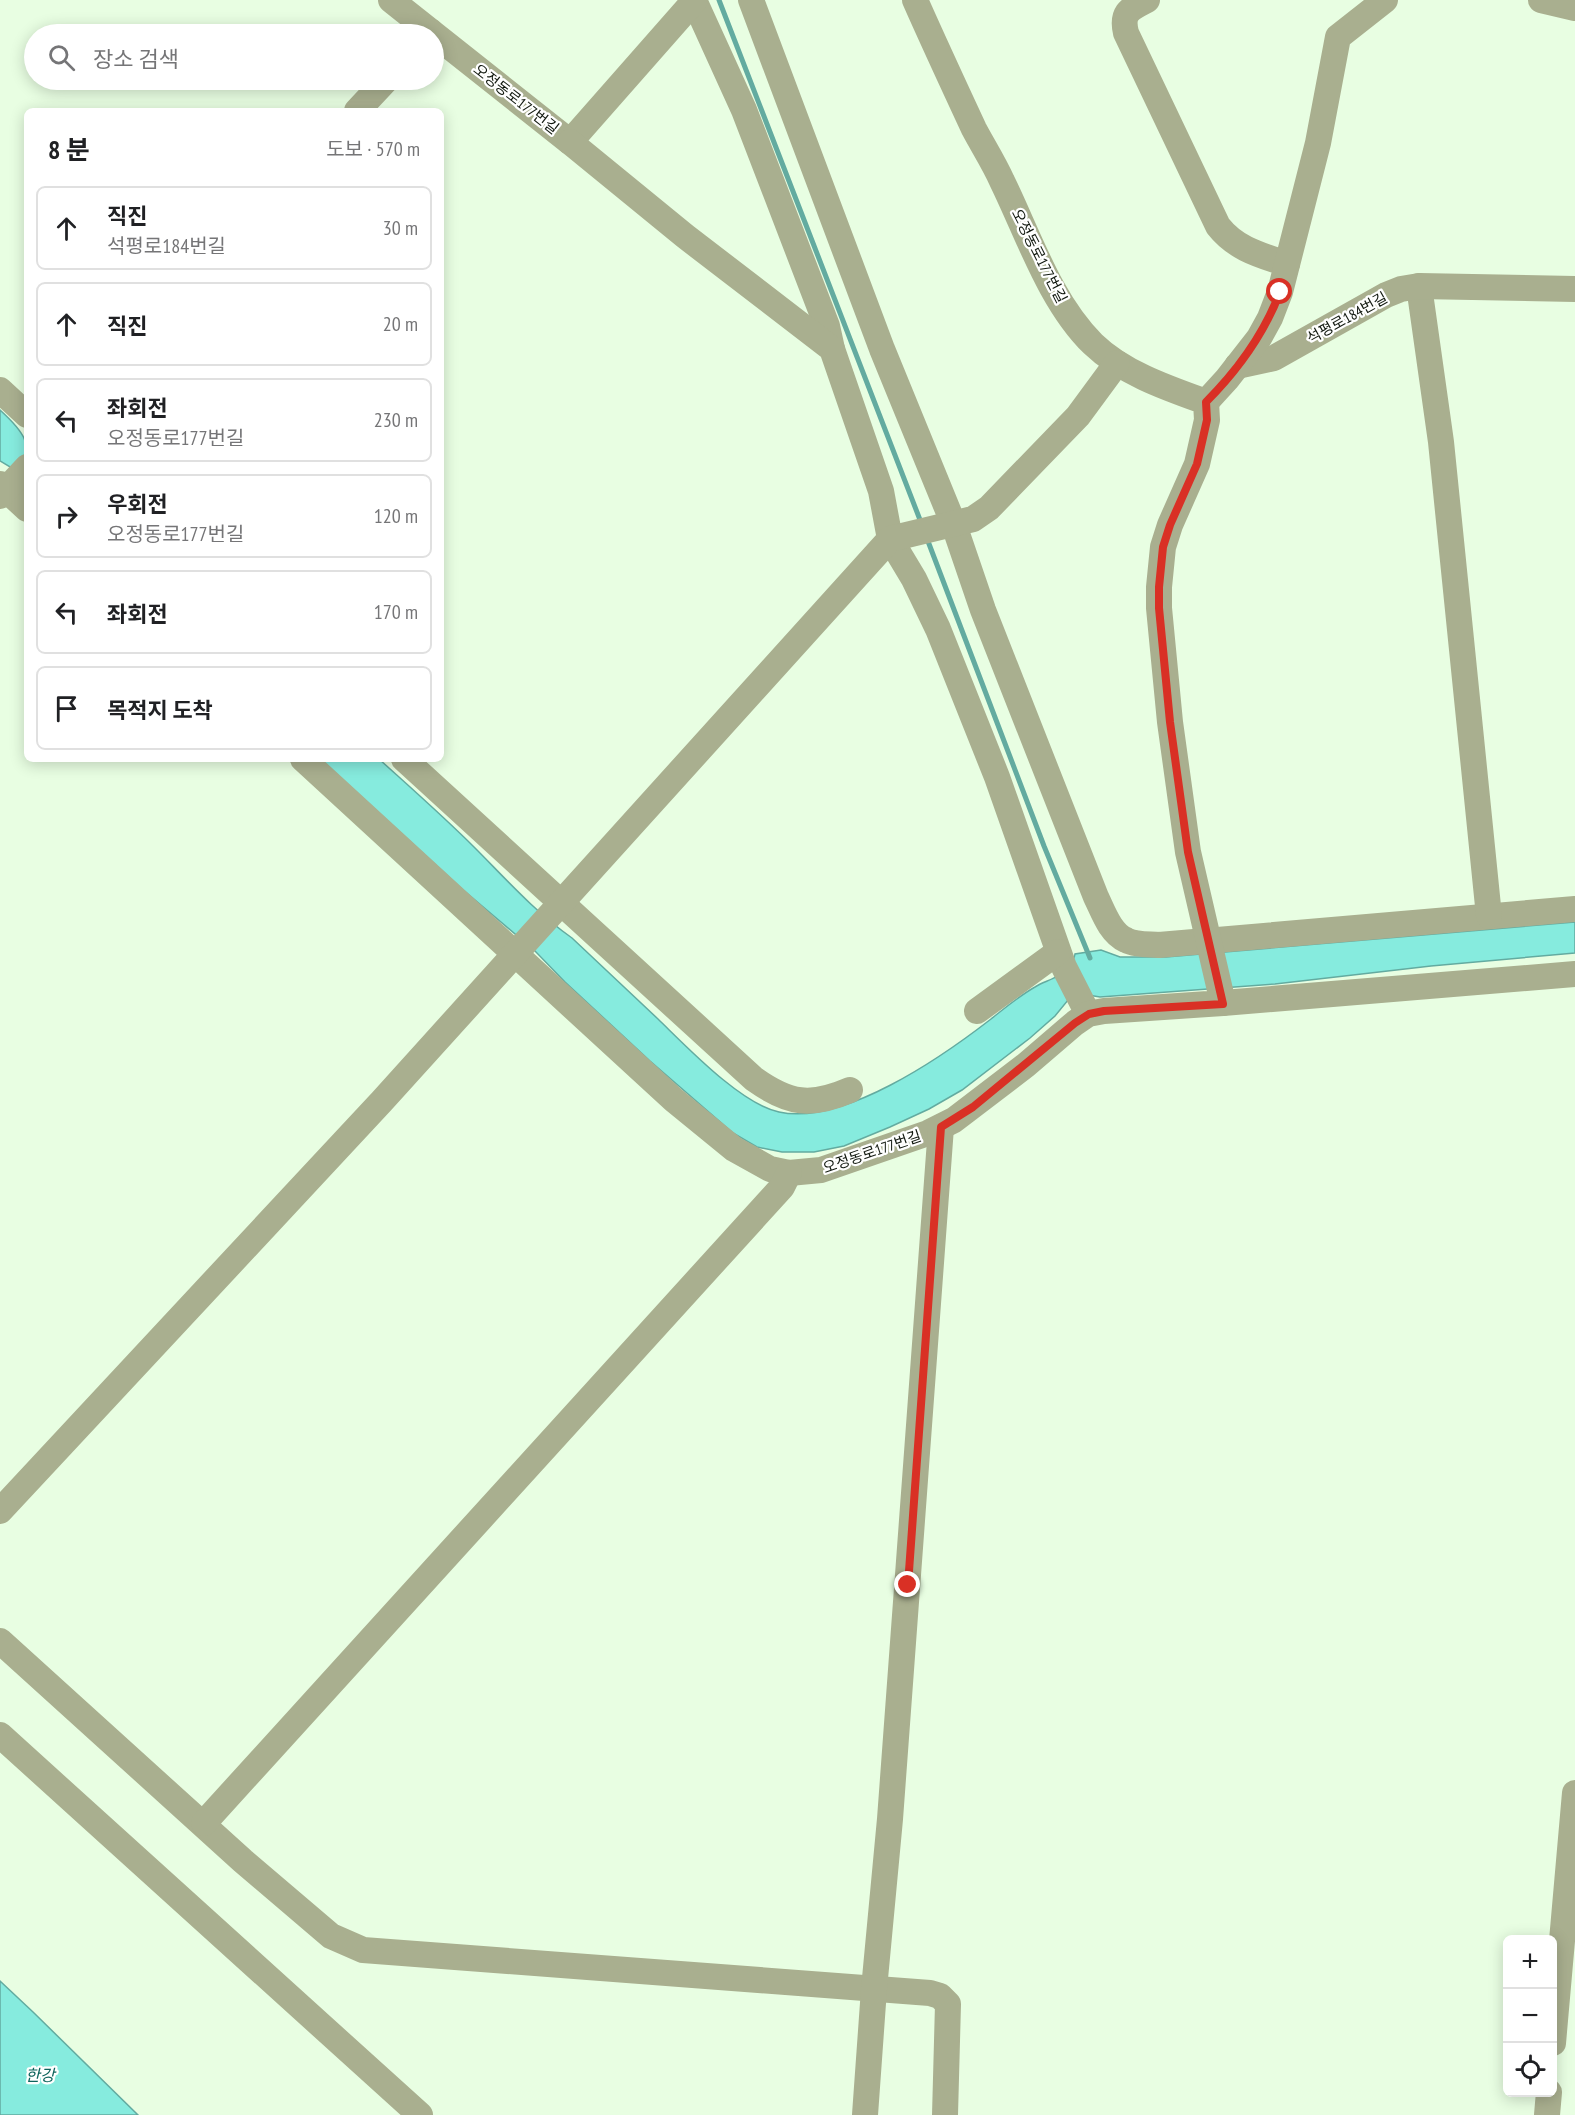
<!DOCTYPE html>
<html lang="ko">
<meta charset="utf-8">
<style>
body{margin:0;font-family:"PT Sans Narrow","Noto Sans KR",sans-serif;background:#f2f2f2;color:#202124}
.controls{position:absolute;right:18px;bottom:18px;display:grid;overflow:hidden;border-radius:9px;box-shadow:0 3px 15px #0003}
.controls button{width:54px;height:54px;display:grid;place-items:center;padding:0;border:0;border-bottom:2px solid #e0e0e0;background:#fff;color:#202124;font:30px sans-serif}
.stop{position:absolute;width:18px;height:18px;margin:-14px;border:4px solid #d93025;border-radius:50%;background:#fff}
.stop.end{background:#d93025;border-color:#fff;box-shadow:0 2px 6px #0008}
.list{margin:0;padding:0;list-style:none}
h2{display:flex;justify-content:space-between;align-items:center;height:78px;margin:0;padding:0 24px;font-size:26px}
h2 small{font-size:20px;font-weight:400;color:#757577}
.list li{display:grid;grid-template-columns:39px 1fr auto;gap:18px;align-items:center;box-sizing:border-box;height:84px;margin:0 12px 12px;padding:0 12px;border:2px solid #e0e0e0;border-radius:9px}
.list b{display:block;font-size:22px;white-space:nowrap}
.list p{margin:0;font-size:20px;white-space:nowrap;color:#757577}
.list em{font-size:20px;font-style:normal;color:#757577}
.icon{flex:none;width:33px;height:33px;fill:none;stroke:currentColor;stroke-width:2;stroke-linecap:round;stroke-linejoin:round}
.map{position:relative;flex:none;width:1575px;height:2115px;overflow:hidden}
.search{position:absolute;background:#fff;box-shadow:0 3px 15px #0003;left:24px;top:24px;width:420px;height:66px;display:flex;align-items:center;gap:15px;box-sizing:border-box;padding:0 21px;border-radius:33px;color:#757577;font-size:22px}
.panel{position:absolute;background:#fff;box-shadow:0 3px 15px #0003;left:24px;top:108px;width:420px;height:654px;border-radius:9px}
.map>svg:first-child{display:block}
</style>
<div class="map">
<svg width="1575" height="2115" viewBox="0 0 1575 2115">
<rect width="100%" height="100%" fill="#e8fee2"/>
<g fill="#86ebde" stroke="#63aba0" stroke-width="1.5">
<path d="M0 410C33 440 27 444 27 486L17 471 0 461Z"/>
<path d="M320 759H379C411 788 444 817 474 847 506 879 535 912 572 938 601 965 629 992 658 1019 687 1047 741 1104 779 1112 843 1126 942 1057 991 1019 1005 1008 1019 996 1035 987 1043 982 1052 980 1059 975 1066 971 1074 961 1075 954L1101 950 1120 957H1166L1575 922V953L1431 966 1275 984 1100 997 1082 994 1068 1000 1055 1016 1030 1038 962 1090 929 1109 890 1127 844 1146 814 1152H782L757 1147 733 1133 650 1061 565 982 535 951 462 889Z"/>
<path d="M0 1981 33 2012 138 2115H0Z"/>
</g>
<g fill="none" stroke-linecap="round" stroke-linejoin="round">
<g stroke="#63aba0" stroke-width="5">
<path d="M719 0 922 525"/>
<path d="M926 536 1044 846 1090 958"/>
</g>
<g stroke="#a9af8f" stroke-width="26">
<path d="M391 0 430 31"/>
<path d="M694 0 744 110 827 326 832 349"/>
<path d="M751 0 882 349 954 525 983 610 1096 897C1103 911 1110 933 1126 940 1135 945 1149 944 1159 945L1575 909"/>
<path d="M1147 0C1130 9 1121 12 1126 33L1218 226C1236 249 1260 255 1287 264"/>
<path d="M1541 0 1575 8"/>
<path d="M427 34 430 31 570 142 695 0"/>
<path d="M357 111 386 80"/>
<path d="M570 142 685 236 832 349 881 491 890 539 914 579 938 629 997 777 1064 967 1088 1014"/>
<path d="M1419 286 1441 442 1489 916"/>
<path d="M1237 366 1274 358 1386 295 1401 289 1419 286 1575 289"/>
<path d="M0 390 27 415"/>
<path d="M1206 402 1227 379 1259 338 1270 318 1280 292 1318 143 1338 37 1385 0"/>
<path d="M0 484 27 509"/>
<path d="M0 496 27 467"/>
<path d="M303 759 674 1100 734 1149 770 1169 789 1173 821 1170 928 1133 954 1120 1026 1065 1075 1023 1088 1014 1104 1011 1223 1003 1188 852 1170 722 1159 608V587L1163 547 1170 525 1197 464 1207 420 1206 402C1167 388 1123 373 1093 344 1050 302 1028 234 1002 181 994 163 983 146 974 129 954 86 934 43 915 0"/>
<path d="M404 759 754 1079C789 1104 811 1107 850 1090"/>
<path d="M1223 1003 1575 974"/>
<path d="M977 1011 1058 952"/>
<path d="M0 1511 382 1101 890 539 973 519 989 508 1078 416 1117 363"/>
<path d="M0 1641 243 1861 331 1936 363 1950 930 1993 940 1996 948 2004 945 2115"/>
<path d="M0 1735 420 2115"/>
<path d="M204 1823 782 1187 789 1173"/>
<path d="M1553 2043 1575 1793"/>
<path d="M865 2115 874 1989 890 1819 941 1127"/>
<path d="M1547 2115 1549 2092"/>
</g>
</g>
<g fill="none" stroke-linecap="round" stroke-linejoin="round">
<path stroke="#d93025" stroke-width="8" d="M908 1585 941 1127 973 1107 1075 1023 1089 1014 1104 1011 1223 1004 1188 852 1170 722 1159 608V587L1163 547 1170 525 1197 464 1207 420 1206 402C1238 370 1264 334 1280 292"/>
</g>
<g text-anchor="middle" stroke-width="4.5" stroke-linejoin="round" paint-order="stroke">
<g font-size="15" fill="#10170e" stroke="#fff">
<text transform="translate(516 99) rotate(38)" y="5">오정동로177번길</text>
<text transform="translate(1039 256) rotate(63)" y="5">오정동로177번길</text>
<text transform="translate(1347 318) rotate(-29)" y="5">석평로184번길</text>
<text transform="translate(872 1152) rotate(-19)" y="5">오정동로177번길</text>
</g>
<g font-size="16" font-style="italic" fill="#0d645c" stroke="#fff">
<text x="40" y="2081">한강</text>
</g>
</g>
</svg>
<div class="controls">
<button>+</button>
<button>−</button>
<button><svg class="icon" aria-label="locate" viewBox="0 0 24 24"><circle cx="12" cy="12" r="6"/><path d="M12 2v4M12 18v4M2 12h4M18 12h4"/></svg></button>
</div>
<div class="stop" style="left:1280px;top:292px"></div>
<div class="stop end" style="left:908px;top:1585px"></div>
<div class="search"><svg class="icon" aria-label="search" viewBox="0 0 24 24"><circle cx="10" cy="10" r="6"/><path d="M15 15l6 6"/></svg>장소 검색</div>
<section class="panel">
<h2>8 분<small>도보 · 570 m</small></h2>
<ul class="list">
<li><svg class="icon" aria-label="ahead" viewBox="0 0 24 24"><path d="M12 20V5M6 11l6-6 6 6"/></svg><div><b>직진</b><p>석평로184번길</p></div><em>30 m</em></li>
<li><svg class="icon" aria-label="ahead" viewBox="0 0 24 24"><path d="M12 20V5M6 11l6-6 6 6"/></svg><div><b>직진</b></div><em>20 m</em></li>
<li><svg class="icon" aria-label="left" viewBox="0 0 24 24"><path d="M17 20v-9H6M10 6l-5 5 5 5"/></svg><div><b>좌회전</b><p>오정동로177번길</p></div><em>230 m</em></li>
<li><svg class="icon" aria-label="right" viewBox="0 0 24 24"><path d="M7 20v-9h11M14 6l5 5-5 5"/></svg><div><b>우회전</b><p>오정동로177번길</p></div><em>120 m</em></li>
<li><svg class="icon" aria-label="left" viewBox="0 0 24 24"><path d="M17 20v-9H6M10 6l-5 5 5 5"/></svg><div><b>좌회전</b></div><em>170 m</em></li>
<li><svg class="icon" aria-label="arrive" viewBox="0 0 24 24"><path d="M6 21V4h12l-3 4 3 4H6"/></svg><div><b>목적지 도착</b></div></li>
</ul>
</section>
</div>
